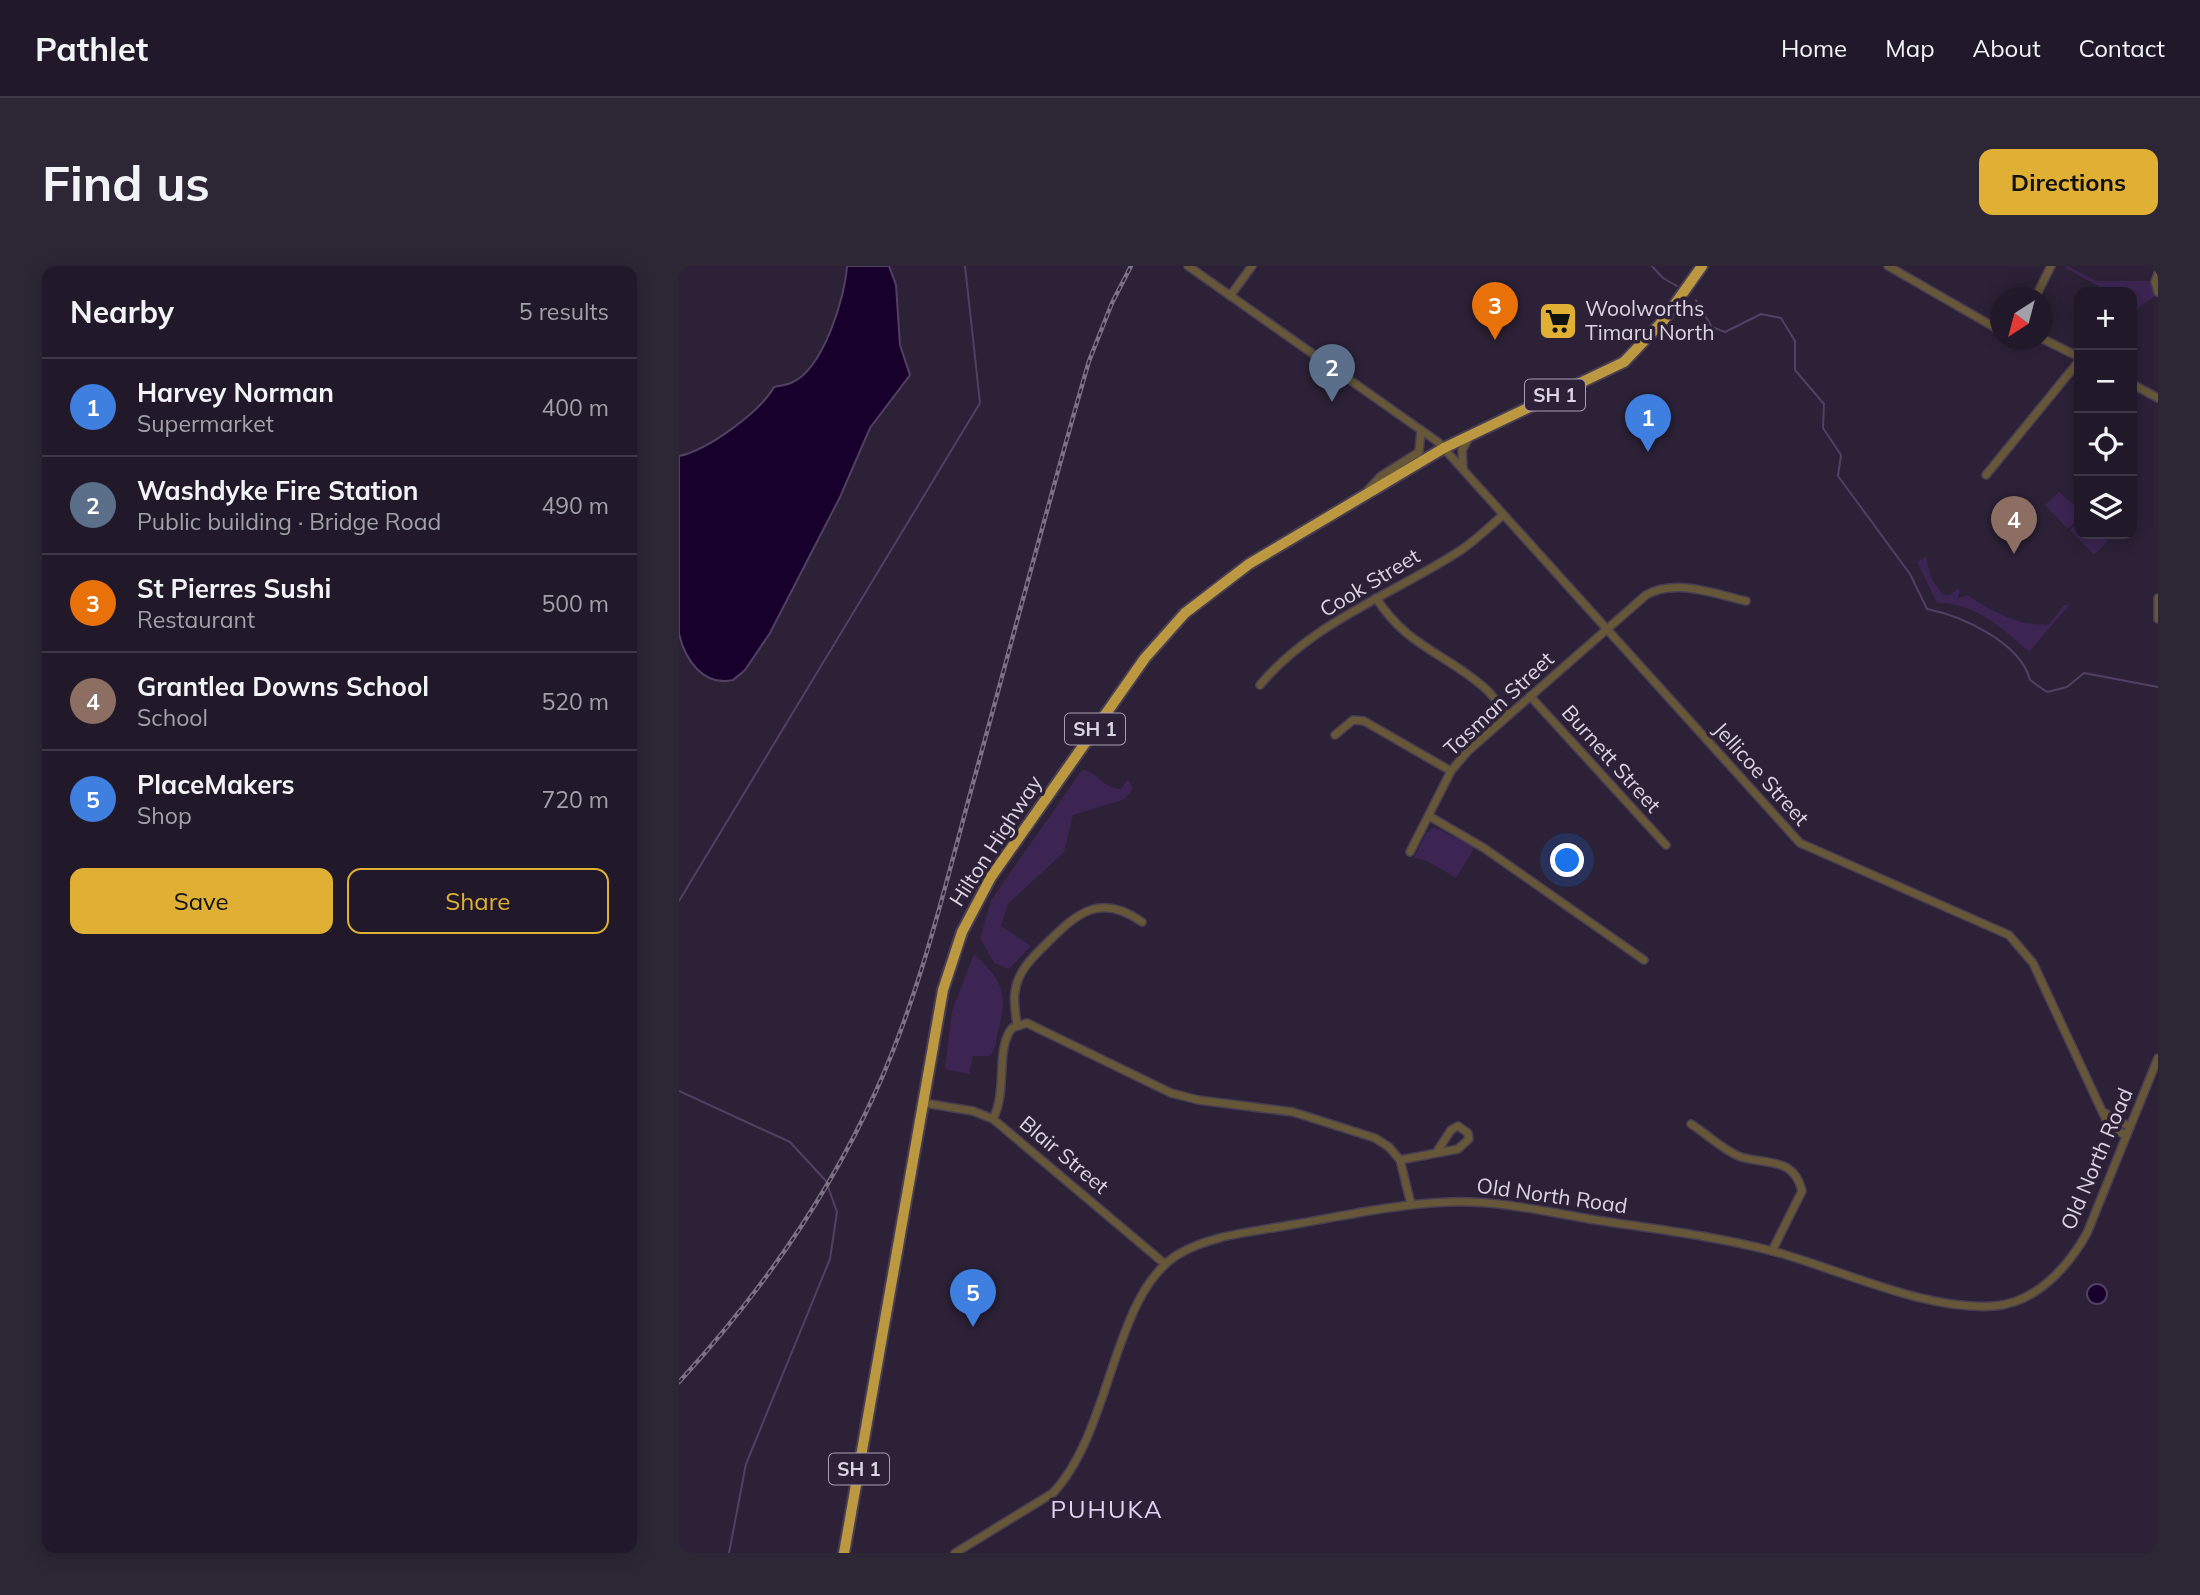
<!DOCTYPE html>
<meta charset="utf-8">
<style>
body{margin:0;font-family:Mulish,sans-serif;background:#2d2635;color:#f1f3f6}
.controls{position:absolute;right:21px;top:21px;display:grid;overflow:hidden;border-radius:14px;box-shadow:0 4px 18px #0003}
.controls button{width:63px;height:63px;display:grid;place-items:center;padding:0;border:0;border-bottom:2px solid #3e3846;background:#211929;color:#f1f3f6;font:35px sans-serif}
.compass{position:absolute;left:1311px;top:21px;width:63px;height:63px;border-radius:50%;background:#211929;box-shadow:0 4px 18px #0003;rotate:216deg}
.you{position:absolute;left:889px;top:595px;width:24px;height:24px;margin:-18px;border:5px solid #fff;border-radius:50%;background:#1a73e8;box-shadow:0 0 0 10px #1a73e833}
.badge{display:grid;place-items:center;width:46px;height:46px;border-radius:50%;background:#dfb034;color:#fff;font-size:23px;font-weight:700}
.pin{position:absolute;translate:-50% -58px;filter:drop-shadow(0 2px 4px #0008)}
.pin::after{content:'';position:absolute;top:37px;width:24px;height:21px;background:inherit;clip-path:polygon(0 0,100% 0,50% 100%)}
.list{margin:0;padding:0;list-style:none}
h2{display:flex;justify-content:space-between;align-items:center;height:91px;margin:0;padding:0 28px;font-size:30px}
h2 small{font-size:23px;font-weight:400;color:#a2a0a8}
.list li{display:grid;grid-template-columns:46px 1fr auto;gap:21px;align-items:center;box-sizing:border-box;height:98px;padding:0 28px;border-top:2px solid #3e3846}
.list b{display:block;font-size:26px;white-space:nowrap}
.list p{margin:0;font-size:23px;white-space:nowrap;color:#a2a0a8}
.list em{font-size:23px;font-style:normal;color:#a2a0a8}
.actions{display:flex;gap:14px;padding:21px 28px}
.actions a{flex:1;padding:16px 0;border:2px solid #dfb034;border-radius:14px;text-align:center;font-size:24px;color:#dfb034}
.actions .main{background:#dfb034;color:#111}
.icon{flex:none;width:38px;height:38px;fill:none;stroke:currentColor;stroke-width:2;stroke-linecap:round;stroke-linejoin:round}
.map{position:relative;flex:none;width:1479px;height:1287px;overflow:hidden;border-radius:14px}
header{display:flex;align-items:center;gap:42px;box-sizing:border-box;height:98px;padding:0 35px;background:#211929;border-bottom:2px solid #3e3846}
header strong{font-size:33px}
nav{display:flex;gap:38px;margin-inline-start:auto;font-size:24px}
.intro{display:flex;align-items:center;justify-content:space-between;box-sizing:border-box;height:168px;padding:0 42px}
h1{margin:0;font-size:49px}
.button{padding:18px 32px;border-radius:14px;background:#dfb034;color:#111;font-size:24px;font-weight:700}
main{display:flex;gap:42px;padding:0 42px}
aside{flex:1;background:#211929;border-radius:14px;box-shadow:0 4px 18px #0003}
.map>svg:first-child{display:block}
</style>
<header>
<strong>Pathlet</strong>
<nav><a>Home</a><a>Map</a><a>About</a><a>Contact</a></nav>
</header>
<div class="intro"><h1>Find us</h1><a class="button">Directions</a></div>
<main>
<aside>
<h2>Nearby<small>5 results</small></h2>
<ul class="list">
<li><span class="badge" style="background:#3f7fe0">1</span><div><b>Harvey Norman</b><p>Supermarket</p></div><em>400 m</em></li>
<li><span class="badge" style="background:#5c6f8a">2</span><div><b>Washdyke Fire Station</b><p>Public building · Bridge Road</p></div><em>490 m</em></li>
<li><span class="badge" style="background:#e8710a">3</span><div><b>St Pierres Sushi</b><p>Restaurant</p></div><em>500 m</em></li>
<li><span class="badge" style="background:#8d6e63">4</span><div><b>Grantlea Downs School</b><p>School</p></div><em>520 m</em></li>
<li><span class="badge" style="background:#3f7fe0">5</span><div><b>PlaceMakers</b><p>Shop</p></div><em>720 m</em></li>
</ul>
<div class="actions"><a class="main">Save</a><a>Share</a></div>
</aside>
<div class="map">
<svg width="1479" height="1287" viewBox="0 0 1479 1287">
<rect width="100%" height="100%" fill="#2c2137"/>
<g fill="#3c2552">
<path d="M1389 0 1417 15H1473L1477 29 1453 47V26H1419L1421 21 1385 1Z"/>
<path d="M1380 226 1400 243V251L1389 263 1366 239Z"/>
<path d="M1400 255V268H1421L1429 275 1415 289 1391 264Z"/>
<path d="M1247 290 1252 312 1264 329H1271L1279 322 1281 326 1278 333 1288 329C1311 344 1342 362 1370 358L1385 339H1390L1350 386C1324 362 1294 336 1258 337L1238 296Z"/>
<path d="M403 504C419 505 422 522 442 523L449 513 454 522 446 533 394 549 385 586 329 638 322 660 352 680 330 703 315 697 301 672 312 634Z"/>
<path d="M755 561 796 581 777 612 748 595 735 592 747 567Z"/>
<path d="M295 688C323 714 330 727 319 765 317 774 318 783 311 790H294L290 808 266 803 273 745Z"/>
</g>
<g fill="#18002c" stroke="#524063" stroke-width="2">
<path d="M168 0H210L217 19 221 79 231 109 191 162 161 231 91 367 66 404 54 414C24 421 6 393 0 368V190C29 184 81 146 95 121 100 120 107 119 112 117 144 104 166 32 168 0Z"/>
<circle cx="1418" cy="1028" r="10"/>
</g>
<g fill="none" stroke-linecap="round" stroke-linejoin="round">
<g stroke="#524063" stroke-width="2">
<path d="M973 0 984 12 998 20"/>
<path d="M1017 34 1033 61 1046 66 1082 48 1102 52 1116 75V104L1145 138 1144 162 1162 189 1159 210 1231 308 1248 343C1283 350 1341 376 1351 414L1368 426 1388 421 1405 407 1479 421"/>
<path d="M0 635 301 137 286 0"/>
<path d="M0 825 111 876 147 915 158 946 151 993 67 1198 50 1287"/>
</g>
<g stroke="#483e53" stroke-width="10">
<g id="minor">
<path d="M509 0 759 176 1121 577 1330 669 1354 697 1429 858 1447 870"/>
<path d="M1209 0 1322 65"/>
<path d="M1479 7 1476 16 1479 26"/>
<path d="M551 30 573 0"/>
<path d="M1356 32 1372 0"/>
<path d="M1364 73 1400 91"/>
<path d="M1453 118 1479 132"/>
<path d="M784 201 783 184 791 170"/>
<path d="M1307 209 1400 95"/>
<path d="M689 224 702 210 740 186 742 164"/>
<path d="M697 332C730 383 768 387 808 424 816 432 822 441 829 449"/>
<path d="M1479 332V353"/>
<path d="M581 419C633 356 715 328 782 284 797 274 810 261 824 249"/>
<path d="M851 430 987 579"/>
<path d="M656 469 674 454 685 455 772 505"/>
<path d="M750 550 805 582 965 694"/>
<path d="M731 586 772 505 789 485 967 329C997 312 1035 328 1067 335"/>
<path d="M338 759C337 748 334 737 336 726 339 704 354 691 369 676 399 646 422 627 463 656"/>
<path d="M245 837 294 845 314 853 486 998"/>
<path d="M1426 847 1451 861"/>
<path d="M314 853C329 823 316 784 333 762L348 757 492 827 519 834 614 846 696 872 710 881 721 894 732 938"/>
<path d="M1012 858C1028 868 1045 885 1062 891 1089 899 1115 891 1123 925L1093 985"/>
<path d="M721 894 779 883 790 873 789 867 779 860 772 864 757 887"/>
<path d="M276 1287 374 1227C433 1164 433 1031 498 989 531 969 573 966 611 959 664 950 716 938 770 936 819 934 868 946 917 954 976 963 1036 970 1093 985 1161 1003 1245 1045 1315 1040 1357 1037 1389 1001 1408 967L1479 792"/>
</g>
</g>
<g stroke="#483e53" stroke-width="14">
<path id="highway" d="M165 1287 264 724 283 666 312 611 466 392 506 347 570 298 765 182 945 96 984 55 1023 0"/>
</g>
<use href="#minor" stroke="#655737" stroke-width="7"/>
<use href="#highway" stroke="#bc9940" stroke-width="10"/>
<g stroke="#7b7285" stroke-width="4.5">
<path id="rail" d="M0 1116C80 1029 148 933 197 825 241 728 265 624 293 521 332 379 369 237 410 95L433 37 452 0"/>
</g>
<use href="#rail" stroke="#2c2137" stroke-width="2" stroke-dasharray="5" stroke-linecap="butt"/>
</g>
<defs>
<g id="supermarket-square" transform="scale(2.0125)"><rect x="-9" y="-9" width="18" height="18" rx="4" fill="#dfb034" stroke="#2c2137"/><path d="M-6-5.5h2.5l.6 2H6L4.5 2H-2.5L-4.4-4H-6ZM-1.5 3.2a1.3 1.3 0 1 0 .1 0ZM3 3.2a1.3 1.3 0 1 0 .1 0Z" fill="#111"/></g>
</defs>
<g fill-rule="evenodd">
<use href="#supermarket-square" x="879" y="55"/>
</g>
<g text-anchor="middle" stroke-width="7" stroke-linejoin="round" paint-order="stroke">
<g fill="#2c2137" stroke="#a69eb0" stroke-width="2">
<rect x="846" y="113.5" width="60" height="31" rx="5"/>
<rect x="386" y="447.5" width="60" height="31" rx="5"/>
<rect x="150" y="1187.5" width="60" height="31" rx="5"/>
</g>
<g font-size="19" font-weight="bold" fill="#dbd4e4">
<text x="876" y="136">SH 1</text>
<text x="416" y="470">SH 1</text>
<text x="180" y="1210">SH 1</text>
</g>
<g font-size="21" fill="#dbd4e4" stroke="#2c2137" text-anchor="start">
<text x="906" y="50">Woolworths<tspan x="906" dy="24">Timaru North</tspan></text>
</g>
<g font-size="21" fill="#dbd4e4" stroke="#2c2137">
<text transform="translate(691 317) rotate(-31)" y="7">Cook Street</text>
<text transform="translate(820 438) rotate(-43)" y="7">Tasman Street</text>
<text transform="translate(932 493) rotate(48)" y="7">Burnett Street</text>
<text transform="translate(1082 508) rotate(48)" y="7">Jellicoe Street</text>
<text transform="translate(317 575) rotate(-57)" y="7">Hilton Highway</text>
<text transform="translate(385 889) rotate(40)" y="7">Blair Street</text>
<text transform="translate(1418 893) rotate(-67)" y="7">Old North Road</text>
<text transform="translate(873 930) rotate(8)" y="7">Old North Road</text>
</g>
<g font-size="24" letter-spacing="2" fill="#e0d2f1" stroke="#2c2137">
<text x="428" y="1252">PUHUKA</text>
</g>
</g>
</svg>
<div class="controls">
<button>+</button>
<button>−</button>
<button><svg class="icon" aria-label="locate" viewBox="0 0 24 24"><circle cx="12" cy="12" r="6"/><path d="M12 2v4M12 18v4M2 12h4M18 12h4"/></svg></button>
<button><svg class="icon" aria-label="layers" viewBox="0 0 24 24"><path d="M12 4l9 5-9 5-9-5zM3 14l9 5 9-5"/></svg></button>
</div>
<svg class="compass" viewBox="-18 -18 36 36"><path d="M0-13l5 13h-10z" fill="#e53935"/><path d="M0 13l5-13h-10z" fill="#a2a0a8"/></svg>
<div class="you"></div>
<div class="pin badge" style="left:969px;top:186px;background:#3f7fe0">1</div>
<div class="pin badge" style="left:653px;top:136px;background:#5c6f8a">2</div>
<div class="pin badge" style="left:816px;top:74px;background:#e8710a">3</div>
<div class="pin badge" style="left:1335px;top:288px;background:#8d6e63">4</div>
<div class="pin badge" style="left:294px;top:1061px;background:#3f7fe0">5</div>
</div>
</main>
